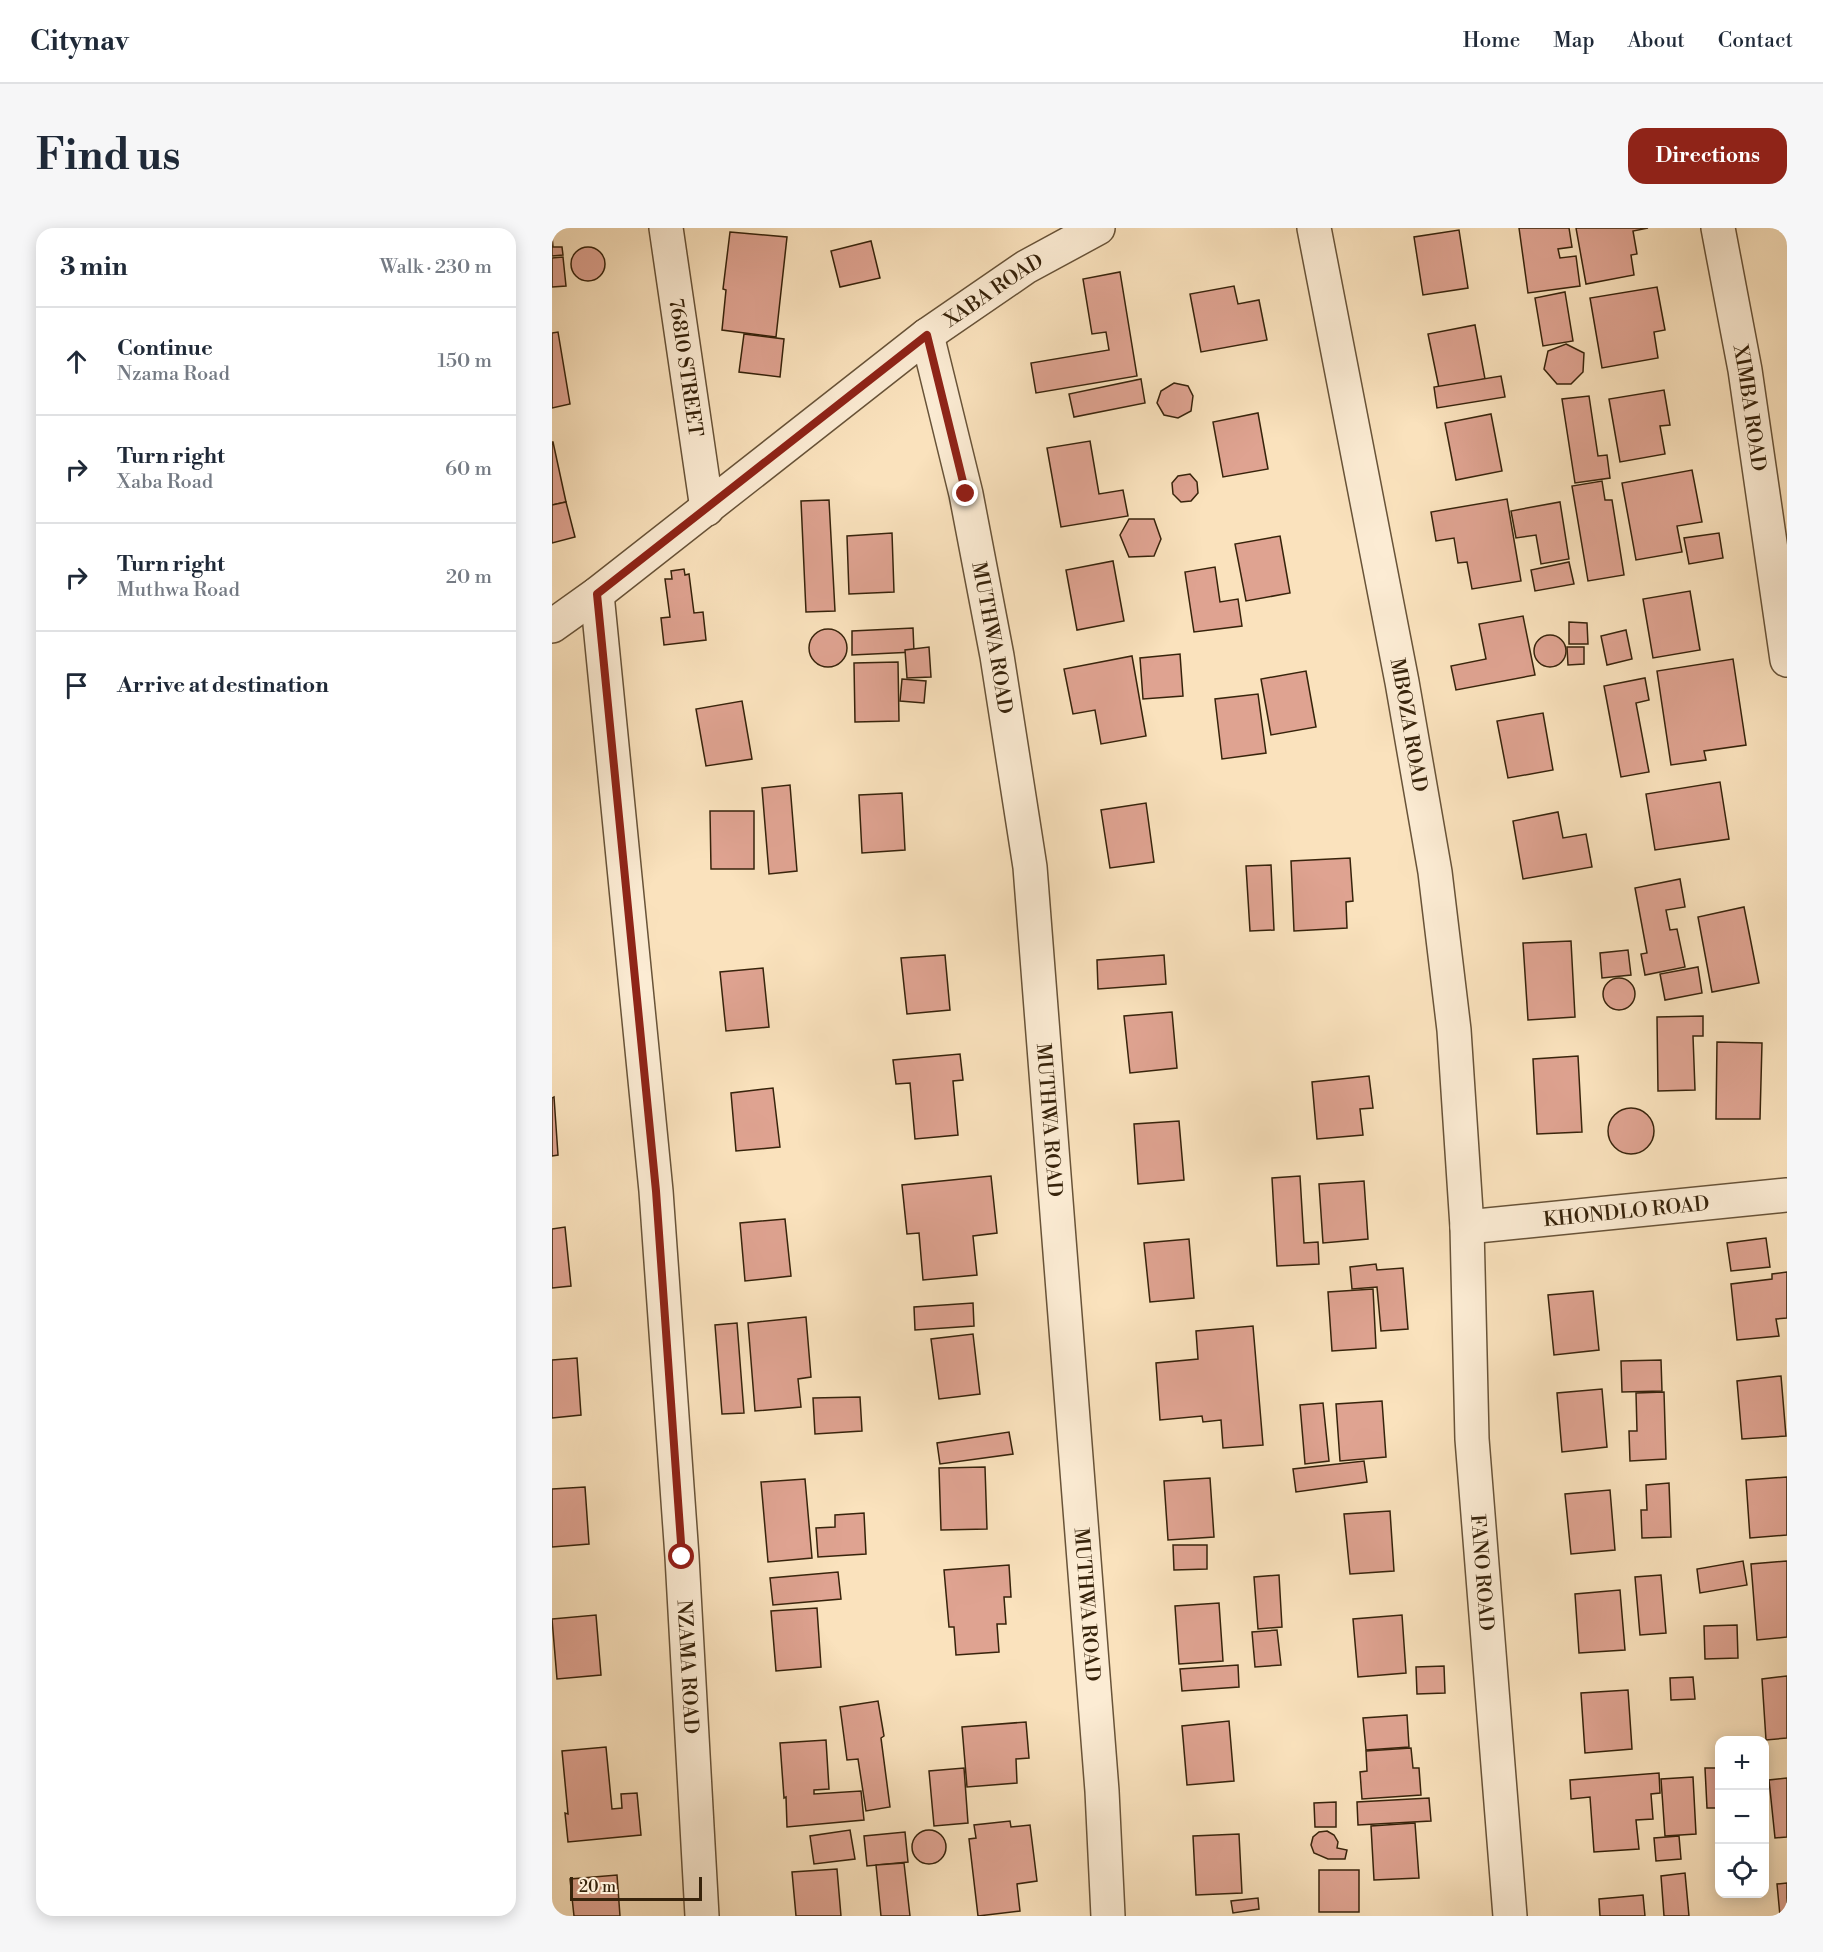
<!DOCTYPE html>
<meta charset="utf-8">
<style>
body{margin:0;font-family:"Libre Bodoni",serif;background:#f6f6f7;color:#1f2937}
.controls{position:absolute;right:18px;bottom:18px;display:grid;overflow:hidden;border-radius:12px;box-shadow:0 3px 15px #0003}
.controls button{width:54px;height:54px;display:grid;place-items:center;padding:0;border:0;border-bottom:2px solid #e0e1e3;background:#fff;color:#1f2937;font:30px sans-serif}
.scale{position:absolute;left:18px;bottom:15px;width:132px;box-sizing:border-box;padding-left:6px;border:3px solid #37230b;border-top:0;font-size:16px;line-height:21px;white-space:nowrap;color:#37230b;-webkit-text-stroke:4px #fcecd4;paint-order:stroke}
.stop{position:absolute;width:18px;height:18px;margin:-14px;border:4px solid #8f2418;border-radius:50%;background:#fff}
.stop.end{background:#8f2418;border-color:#fff;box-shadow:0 2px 6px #0008}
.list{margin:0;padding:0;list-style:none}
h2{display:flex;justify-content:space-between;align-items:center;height:78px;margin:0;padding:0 24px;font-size:26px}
h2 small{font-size:20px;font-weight:400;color:#747a83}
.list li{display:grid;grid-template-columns:39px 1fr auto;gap:18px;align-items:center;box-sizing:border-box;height:108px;padding:0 24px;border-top:2px solid #e0e1e3}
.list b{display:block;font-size:22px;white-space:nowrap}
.list p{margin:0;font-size:20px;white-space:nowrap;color:#747a83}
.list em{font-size:20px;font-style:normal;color:#747a83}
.icon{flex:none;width:33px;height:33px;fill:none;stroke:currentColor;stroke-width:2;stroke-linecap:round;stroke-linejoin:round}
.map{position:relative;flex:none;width:1235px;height:1688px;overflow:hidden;border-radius:18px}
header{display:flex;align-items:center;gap:36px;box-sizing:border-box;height:84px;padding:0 30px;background:#fff;border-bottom:2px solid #e0e1e3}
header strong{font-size:28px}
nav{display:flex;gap:33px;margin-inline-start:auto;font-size:21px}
.intro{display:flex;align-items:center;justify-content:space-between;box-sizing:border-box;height:144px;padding:0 36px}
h1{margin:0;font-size:42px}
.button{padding:15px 27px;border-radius:18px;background:#8f2418;color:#fff;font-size:21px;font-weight:700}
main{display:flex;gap:36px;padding:0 36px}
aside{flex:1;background:#fff;border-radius:18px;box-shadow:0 3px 15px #0003}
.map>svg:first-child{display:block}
</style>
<header>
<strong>Citynav</strong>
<nav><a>Home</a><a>Map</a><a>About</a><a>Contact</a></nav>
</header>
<div class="intro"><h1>Find us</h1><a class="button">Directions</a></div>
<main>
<aside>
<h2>3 min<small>Walk · 230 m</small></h2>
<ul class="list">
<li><svg class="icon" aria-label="ahead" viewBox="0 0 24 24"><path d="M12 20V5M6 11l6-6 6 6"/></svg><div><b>Continue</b><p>Nzama Road</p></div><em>150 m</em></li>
<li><svg class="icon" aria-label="right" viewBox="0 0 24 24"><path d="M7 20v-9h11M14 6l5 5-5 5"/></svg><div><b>Turn right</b><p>Xaba Road</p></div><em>60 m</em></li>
<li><svg class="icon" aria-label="right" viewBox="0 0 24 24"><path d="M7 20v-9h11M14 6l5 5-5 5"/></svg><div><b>Turn right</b><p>Muthwa Road</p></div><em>20 m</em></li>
<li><svg class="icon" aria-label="arrive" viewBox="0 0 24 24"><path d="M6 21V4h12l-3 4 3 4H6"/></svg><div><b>Arrive at destination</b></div></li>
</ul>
</aside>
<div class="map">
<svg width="1235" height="1688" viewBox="0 0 1235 1688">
<rect width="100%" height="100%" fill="#fae2bd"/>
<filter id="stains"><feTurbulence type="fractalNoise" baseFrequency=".00333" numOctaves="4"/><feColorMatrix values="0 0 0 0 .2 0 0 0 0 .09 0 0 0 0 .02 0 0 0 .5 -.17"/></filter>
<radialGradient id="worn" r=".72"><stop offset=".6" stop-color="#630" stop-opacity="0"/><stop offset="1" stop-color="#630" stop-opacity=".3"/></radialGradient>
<g fill="#dfa391" stroke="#37230b" stroke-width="1.5">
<path d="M967 0H1017L1020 19 1006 21 1008 30 1024 28 1028 58 976 65Z"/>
<path d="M1024 0H1096L1081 3 1085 26 1079 27 1082 47 1034 56Z"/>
<path d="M907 2 916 60 871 67 862 9Z"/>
<path d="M178 4 235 9 224 109 170 102 174 62 171 61Z"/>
<path d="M0 7 1 19H10L11 27 0 28Z"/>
<path d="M319 13 328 50 288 59 279 23Z"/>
<circle cx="36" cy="36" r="17"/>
<path d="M11 29 14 58 0 59V30Z"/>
<path d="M568 44 585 148 484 165 479 135 557 122 554 104 540 106 531 51Z"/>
<path d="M682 58 686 76 707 72 715 112 649 124 638 66Z"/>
<path d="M1105 59 1113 102 1102 104 1106 130 1050 140 1038 70Z"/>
<path d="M1013 64 1021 113 991 118 983 70Z"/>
<path d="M923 97 933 151 887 160 876 106Z"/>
<path d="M6 104 18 176 0 180V105Z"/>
<path d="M192 106 232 111 228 149 187 144Z"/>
<path d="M1014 116 1032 125 1031 144 1019 156H1005L992 141 996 123Z"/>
<path d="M949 148 953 169 885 180 882 159Z"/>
<path d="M589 151 593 175 522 189 517 166Z"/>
<path d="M622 155 636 158 641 168 639 183 626 190 612 187 605 175 609 163Z"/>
<path d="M1112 162 1118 197 1108 198 1113 226 1068 234 1057 171Z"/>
<path d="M1037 168 1046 228 1055 227 1058 250 1023 255 1010 171Z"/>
<path d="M706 185 716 241 671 249 661 194Z"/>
<path d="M939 186 950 243 904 252 893 195Z"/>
<path d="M538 213 547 266 571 262 576 288 509 299 495 220Z"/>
<path d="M1 214 14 274 0 277V214Z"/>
<path d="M1140 242 1150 294 1125 298 1130 324 1084 332 1070 255Z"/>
<path d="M638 246 645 254 646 265 639 273 629 274 621 266 620 255 626 248Z"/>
<path d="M1050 253 1053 272H1060L1072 347 1036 353 1020 258Z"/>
<path d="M955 271 969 353 920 361 915 334 906 335 902 310 884 313 879 284Z"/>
<path d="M277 272 283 383 254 384 249 273Z"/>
<path d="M14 274 23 309 0 315V277Z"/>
<path d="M1008 274 1017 331 989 336 984 307 964 310 959 283Z"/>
<path d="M577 291H602L609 311 602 328 577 329 568 307Z"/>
<path d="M340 305 342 364 297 366 295 308Z"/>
<path d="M1167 305 1171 330 1137 336 1132 310Z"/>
<path d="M728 308 738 365 694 373 683 316Z"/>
<path d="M561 333 572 393 525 402 514 342Z"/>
<path d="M1017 334 1022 356 983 363 979 342Z"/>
<path d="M663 339 668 374 686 371 690 398 642 404 633 344Z"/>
<path d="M132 341 133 347 137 346 142 385 151 384 154 412 112 417 109 390 118 389 113 351H120L119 343Z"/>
<path d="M1138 363 1148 422 1101 430 1091 371Z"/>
<path d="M971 388 983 447 904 462 899 438 934 431 927 396Z"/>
<path d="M1017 394 1035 395 1036 416H1017Z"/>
<path d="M361 400 362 424 300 427V403Z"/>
<circle cx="276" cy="420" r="19"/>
<path d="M1074 402 1080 431 1055 437 1049 408Z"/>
<circle cx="998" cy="423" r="16"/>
<path d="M377 419 379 449 355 450 353 422Z"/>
<path d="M1015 419H1032V436L1016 437Z"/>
<path d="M628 426 631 468 591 471 588 430Z"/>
<path d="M580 428 594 508 549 516 543 482 521 486 512 441Z"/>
<path d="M1181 431 1194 517 1152 523 1154 532 1119 537 1105 443Z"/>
<path d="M346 434 347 493 303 494 302 435Z"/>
<path d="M754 443 764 499 719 507 709 451Z"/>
<path d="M1093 450 1097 472 1084 475 1097 544 1069 549 1052 458Z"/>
<path d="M350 451 374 453 372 475 348 473Z"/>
<path d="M706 466 714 525 670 531 663 471Z"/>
<path d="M190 473 200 531 154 538 144 481Z"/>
<path d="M991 485 1001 542 956 550 945 493Z"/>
<path d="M1168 554 1177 611 1103 622 1094 566Z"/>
<path d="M238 557 245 643 217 646 210 560Z"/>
<path d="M350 565 353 622 310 625 307 567Z"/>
<path d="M594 575 602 634 558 640 549 582Z"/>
<path d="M158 583H202V641H159Z"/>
<path d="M1006 584 1011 610 1034 606 1040 639 971 651 961 593Z"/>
<path d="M798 630 801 673 794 674 795 700 742 703 739 633Z"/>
<path d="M719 637 722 702 698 703 694 638Z"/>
<path d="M1128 651 1133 679 1114 682 1118 702 1125 701 1133 739 1093 747 1089 726 1095 725 1083 660Z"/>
<path d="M1192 679 1207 755 1160 764 1146 689Z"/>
<path d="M1019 713 1023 789 976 792 971 715Z"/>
<path d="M1076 722 1079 747 1050 750 1048 725Z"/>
<path d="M393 727 398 782 355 786 349 730Z"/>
<path d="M612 727 614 756 546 761 545 732Z"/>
<path d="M1146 739 1150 765 1113 772 1108 746Z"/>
<path d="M211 740 217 799 174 803 168 744Z"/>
<circle cx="1067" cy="766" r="16"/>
<path d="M620 784 625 840 578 845 572 788Z"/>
<path d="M1151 788V808H1141L1143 862 1106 863 1105 789Z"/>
<path d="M1165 814 1210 815 1208 891H1164Z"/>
<path d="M408 826 411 852 401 853 406 907 363 911 358 855 344 856 341 832Z"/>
<path d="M1026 828 1030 904 985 906 981 831Z"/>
<path d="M817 848 821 880 808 881 811 907 765 911 760 854Z"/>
<path d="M221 860 228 919 184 923 179 865Z"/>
<path d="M2 869 6 927 0 928V870Z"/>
<circle cx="1079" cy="903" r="23"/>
<path d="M627 893 632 952 586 956 582 896Z"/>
<path d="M439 948 445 1005 421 1008 425 1047 371 1052 367 1005 355 1006 350 957Z"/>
<path d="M748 948 752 1015 766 1014 767 1036 725 1038 720 950Z"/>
<path d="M812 953 816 1011 771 1015 767 956Z"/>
<path d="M233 991 239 1048 193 1053 188 995Z"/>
<path d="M13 999 19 1058 0 1060V1001Z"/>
<path d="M1214 1010 1218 1039 1179 1043 1175 1015Z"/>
<path d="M637 1011 642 1070 598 1074 592 1015Z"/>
<path d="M824 1036 825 1042 851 1040 856 1101 829 1103 825 1059 800 1061 798 1039Z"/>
<path d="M1235 1044V1090L1224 1091 1227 1108 1185 1112 1179 1056 1220 1051V1046Z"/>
<path d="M821 1061 824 1120 780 1123 776 1064Z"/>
<path d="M1041 1063 1047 1122 1002 1127 996 1067Z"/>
<path d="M421 1075 422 1098 363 1102 362 1079Z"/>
<path d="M254 1089 259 1149 246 1151 249 1179 203 1183 196 1095Z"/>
<path d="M185 1095 192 1185 170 1186 163 1097Z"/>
<path d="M701 1098 711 1217 671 1220 669 1192 651 1194 650 1188 608 1192 604 1135 646 1131 644 1103Z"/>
<path d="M421 1106 428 1166 387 1171 379 1111Z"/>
<path d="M25 1130 29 1187 0 1190V1132Z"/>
<path d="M1109 1132 1110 1163 1070 1164 1069 1133Z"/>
<path d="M1229 1148 1234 1208 1190 1211 1185 1153Z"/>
<path d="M1050 1161 1055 1219 1010 1224 1005 1165Z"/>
<path d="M1112 1164 1114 1231 1078 1233 1077 1203H1085L1084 1165Z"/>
<path d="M308 1169 310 1203 263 1206 261 1170Z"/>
<path d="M830 1173 834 1229 788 1233 784 1176Z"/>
<path d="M771 1175 777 1233 753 1236 748 1177Z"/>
<path d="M457 1204 461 1226 388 1236 385 1215Z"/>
<path d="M812 1233 815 1254 744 1264 741 1241Z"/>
<path d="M433 1239 435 1301 389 1302 387 1240Z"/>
<path d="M1235 1249V1307L1198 1310 1194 1252Z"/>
<path d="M658 1250 662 1309 616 1312 612 1253Z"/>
<path d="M253 1251 260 1330 216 1334 209 1254Z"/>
<path d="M1117 1255 1119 1309 1090 1310 1089 1282H1095L1094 1257Z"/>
<path d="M33 1259 37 1316 0 1319V1261Z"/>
<path d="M1058 1262 1063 1322 1019 1326 1013 1266Z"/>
<path d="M838 1283 842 1343 798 1346 792 1286Z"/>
<path d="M312 1285 314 1326 266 1329 264 1300 283 1299V1287Z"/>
<path d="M621 1317H655V1341L622 1342Z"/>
<path d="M1191 1333 1195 1357 1148 1365 1145 1341Z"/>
<path d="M1235 1333V1409L1205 1412 1199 1336Z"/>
<path d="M457 1337 459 1369H452L454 1396H445L447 1424 404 1427 402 1399H397L392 1342Z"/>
<path d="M286 1344 289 1371 221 1377 218 1350Z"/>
<path d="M727 1347 730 1399 706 1401 702 1349Z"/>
<path d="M1109 1347 1114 1405 1088 1407 1083 1349Z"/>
<path d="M1068 1362 1073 1422 1027 1425 1023 1366Z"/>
<path d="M667 1375 671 1433 627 1436 623 1378Z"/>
<path d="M265 1380 269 1439 224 1443 219 1383Z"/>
<path d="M44 1387 49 1447 5 1451 0 1391Z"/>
<path d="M850 1387 854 1445 806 1449 801 1391Z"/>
<path d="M1185 1397 1186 1430 1153 1431 1152 1398Z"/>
<path d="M725 1402 729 1437 703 1439 700 1404Z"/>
<path d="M686 1437 687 1459 630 1463 628 1441Z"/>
<path d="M892 1438 893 1465 865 1466 864 1439Z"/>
<path d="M1235 1448V1510L1214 1512 1210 1451Z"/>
<path d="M1141 1449 1143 1471 1119 1472 1118 1450Z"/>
<path d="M1076 1462 1080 1521 1033 1525 1029 1465Z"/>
<path d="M326 1473 332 1508 329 1510 338 1579 314 1583 306 1531 295 1532 288 1479Z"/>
<path d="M855 1487 857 1519 814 1522 811 1490Z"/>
<path d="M677 1493 682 1553 635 1557 630 1498Z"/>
<path d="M474 1494 477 1530 464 1531 465 1555 415 1559 410 1499Z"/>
<path d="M274 1512 277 1561 262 1562V1566L309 1563 312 1592 235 1599 234 1569 232 1570 228 1515Z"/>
<path d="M54 1519 60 1581 70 1580 69 1566 85 1565 89 1607 16 1614 13 1585 16 1586 10 1523Z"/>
<path d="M859 1520 861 1540H867L869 1567 810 1571 808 1544 815 1543 814 1523Z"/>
<path d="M412 1540 416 1595 382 1598 377 1543Z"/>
<path d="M1153 1540H1168V1580H1155Z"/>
<path d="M1107 1545 1108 1565 1099 1566 1101 1591 1084 1592 1087 1621 1042 1624 1038 1569 1019 1571 1018 1552Z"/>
<path d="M1141 1549 1144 1606 1113 1608 1109 1551Z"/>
<path d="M1235 1550V1609L1223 1610 1217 1552Z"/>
<path d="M877 1570 879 1593 806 1597 805 1574Z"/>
<path d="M784 1574V1599H763L762 1575Z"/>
<path d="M458 1593 459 1599 478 1597 485 1653 465 1656 468 1683 426 1688 417 1611 424 1610 422 1597Z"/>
<path d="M863 1595 867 1650 822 1652 819 1598Z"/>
<circle cx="377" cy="1619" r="17"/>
<path d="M298 1602 303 1631 262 1636 258 1608Z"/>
<path d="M775 1603 782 1607 786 1614 785 1620 795 1622 793 1631H776L762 1625 759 1617 761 1609 767 1604Z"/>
<path d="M353 1604 356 1634 315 1638 312 1608Z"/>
<path d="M687 1606 690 1665 644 1667 641 1608Z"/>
<path d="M1127 1608 1129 1631 1104 1633 1102 1610Z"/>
<path d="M352 1635 358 1688H329L324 1637Z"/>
<path d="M285 1641 289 1688H244L240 1644Z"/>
<rect x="767" y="1642" width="40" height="42"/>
<path d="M1133 1645 1137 1688H1112L1109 1648Z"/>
<path d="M65 1647 68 1688H22L18 1651Z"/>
<path d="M1235 1655V1688H1228L1225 1656Z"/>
<path d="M1091 1667 1093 1688H1048L1047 1671Z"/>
<path d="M706 1670 707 1681 681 1685 679 1673Z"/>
</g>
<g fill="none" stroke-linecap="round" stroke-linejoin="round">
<g stroke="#685338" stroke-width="36">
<g id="street">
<path id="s1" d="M114 0 155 281"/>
<path id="s2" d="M762 0 850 454 883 644 902 802 915 999 920 1211 958 1688"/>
<path id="s3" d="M1166 0 1193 142 1235 432"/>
<path id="s4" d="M375 107 414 266 445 428 478 639 550 1563 556 1688"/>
<path id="s5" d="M45 366 104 963 130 1329 150 1688"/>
<path id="s6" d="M0 398 45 366 375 107 474 39 546 0"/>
<path id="s7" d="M915 999 1235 967"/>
</g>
</g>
<use href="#street" stroke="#fcecd4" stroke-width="33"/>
</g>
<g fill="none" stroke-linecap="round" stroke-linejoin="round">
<path stroke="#8f2418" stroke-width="8" d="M130 1329 104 963 45 366 375 107 414 266"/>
</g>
<g text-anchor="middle" stroke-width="5" stroke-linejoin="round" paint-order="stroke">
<g font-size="20" fill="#37230b" stroke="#fcecd4">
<text dy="7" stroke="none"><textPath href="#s6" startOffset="555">XABA ROAD</textPath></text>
<text dy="7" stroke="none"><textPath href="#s1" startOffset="141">76810 STREET</textPath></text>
<text dy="7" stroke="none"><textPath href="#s3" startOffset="183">XIMBA ROAD</textPath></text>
<text dy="7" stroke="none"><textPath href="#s4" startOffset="310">MUTHWA ROAD</textPath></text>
<text dy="7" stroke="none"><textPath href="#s2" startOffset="506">MBOZA ROAD</textPath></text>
<text dy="7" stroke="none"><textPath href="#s4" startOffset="796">MUTHWA ROAD</textPath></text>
<text dy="7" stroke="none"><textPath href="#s7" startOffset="160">KHONDLO ROAD</textPath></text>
<text dy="7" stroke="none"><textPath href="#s2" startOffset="1358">FANO ROAD</textPath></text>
<text dy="7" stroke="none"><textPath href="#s4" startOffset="1282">MUTHWA ROAD</textPath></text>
<text dy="7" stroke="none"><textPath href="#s5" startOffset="1077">NZAMA ROAD</textPath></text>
</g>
</g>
<rect width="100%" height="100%" filter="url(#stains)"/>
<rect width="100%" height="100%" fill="url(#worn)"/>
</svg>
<div class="controls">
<button>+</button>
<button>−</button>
<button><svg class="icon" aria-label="locate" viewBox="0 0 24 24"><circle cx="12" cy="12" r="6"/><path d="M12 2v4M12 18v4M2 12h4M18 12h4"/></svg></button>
</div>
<div class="scale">20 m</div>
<div class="stop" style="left:130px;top:1329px"></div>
<div class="stop end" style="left:414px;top:266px"></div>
</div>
</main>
